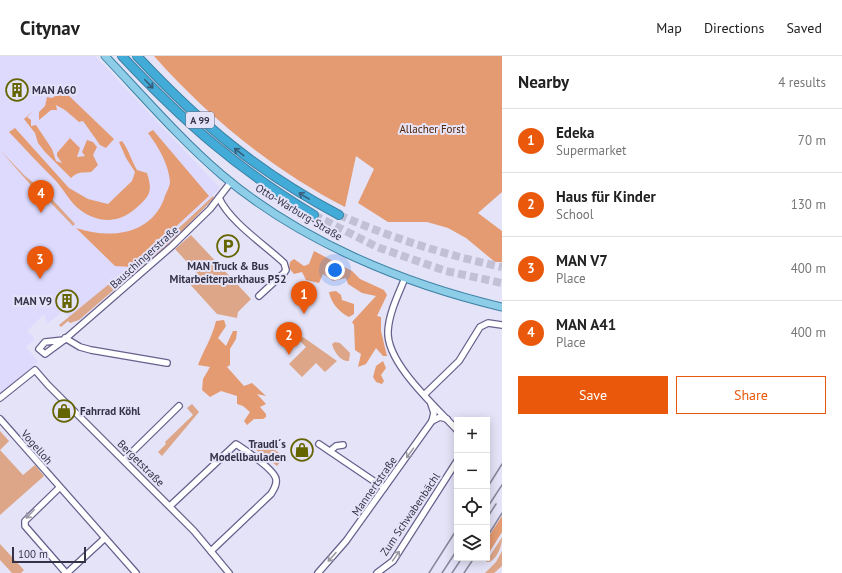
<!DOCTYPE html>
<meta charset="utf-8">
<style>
body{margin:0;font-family:"PT Sans",sans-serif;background:#f6f6f6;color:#222}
.controls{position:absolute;right:12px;bottom:12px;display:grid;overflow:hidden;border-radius:0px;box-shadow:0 2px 10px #0003}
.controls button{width:36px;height:36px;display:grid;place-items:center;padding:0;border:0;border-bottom:1px solid #e0e0e0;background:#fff;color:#222;font:20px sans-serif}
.scale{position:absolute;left:12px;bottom:10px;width:74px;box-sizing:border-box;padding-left:4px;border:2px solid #343246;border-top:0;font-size:11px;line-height:14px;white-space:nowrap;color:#343246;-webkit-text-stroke:3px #e5e3f8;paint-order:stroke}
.you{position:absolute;left:335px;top:214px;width:14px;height:14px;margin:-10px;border:3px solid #fff;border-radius:50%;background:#1a73e8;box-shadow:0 0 0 6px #1a73e833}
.badge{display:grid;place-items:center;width:26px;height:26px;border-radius:50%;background:#ea580c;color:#fff;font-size:13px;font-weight:700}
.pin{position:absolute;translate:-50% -33px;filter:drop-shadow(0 1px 2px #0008)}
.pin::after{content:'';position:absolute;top:21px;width:14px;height:12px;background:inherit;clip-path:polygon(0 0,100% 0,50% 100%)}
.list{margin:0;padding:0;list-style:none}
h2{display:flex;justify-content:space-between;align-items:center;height:52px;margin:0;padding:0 16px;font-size:17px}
h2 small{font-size:13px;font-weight:400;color:#767676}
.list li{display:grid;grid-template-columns:26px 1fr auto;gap:12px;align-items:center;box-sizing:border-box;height:64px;padding:0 16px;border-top:1px solid #e0e0e0}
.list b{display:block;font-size:15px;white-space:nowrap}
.list p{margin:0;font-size:13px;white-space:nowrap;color:#767676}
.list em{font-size:13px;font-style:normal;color:#767676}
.actions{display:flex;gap:8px;padding:12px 16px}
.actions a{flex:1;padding:9px 0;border:1px solid #ea580c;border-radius:0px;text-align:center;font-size:14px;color:#ea580c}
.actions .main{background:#ea580c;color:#fff}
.icon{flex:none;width:22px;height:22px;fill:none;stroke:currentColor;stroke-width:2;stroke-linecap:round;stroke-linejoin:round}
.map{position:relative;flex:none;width:502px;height:517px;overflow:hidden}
header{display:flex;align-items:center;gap:24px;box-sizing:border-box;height:56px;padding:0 20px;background:#fff;border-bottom:1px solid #e0e0e0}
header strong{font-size:19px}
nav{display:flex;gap:22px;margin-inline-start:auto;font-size:14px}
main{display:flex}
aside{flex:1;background:#fff}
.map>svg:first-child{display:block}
</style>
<header>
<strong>Citynav</strong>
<nav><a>Map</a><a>Directions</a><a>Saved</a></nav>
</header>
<main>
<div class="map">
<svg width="502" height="517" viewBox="0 0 502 517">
<rect width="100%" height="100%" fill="#e5e3f8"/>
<path fill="#dedafe" d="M0 0H95L220 132 135 213 120 219 69 261 63 255 47 268 45 260 43 259 27 275 35 283 26 291 38 306 0 337Z"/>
<g fill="#dda688">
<path d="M0 94 25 120 48 138 45 141 36 135Z"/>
<path d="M213 140 214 142 172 186 131 222 123 226 79 264 70 267 68 265 61 271 59 269 120 219 135 213Z"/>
<path d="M52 143 75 168 73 170 49 145Z"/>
<path d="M191 179 251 243 238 256 237 262 217 258 187 225 197 217 175 193Z"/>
<path d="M297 278 302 282 303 281 337 305 325 316 316 307 302 321 289 308 306 291 295 280Z"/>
<path d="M335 286 340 287 350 297 349 305C341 306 334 296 332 288Z"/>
<path d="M192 348 199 356 162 400 158 396 166 388 165 386 193 359 187 352Z"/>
<path d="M0 375 9 385 0 394 23 419 35 409 44 420 0 459Z"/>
<path d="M262 384 284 401 277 410 255 393Z"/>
<path d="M502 481C502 490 498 501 490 506H486Z"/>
<path d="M0 488 24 514 21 517H12L0 504Z"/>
<path d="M502 495V510L494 517H485L496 506Z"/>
</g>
<g fill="#e49b72">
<path d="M154 0H502V136L478 157 502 175V206H495L466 182 448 172 427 166H388L358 147 374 113 356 100 345 151C273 114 208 61 154 0Z"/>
<path d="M64 35 114 83 106 92 100 89 83 65 79 66 65 54 56 49 57 54H51L39 64V56L45 50 47 41 52 42Z"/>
<path d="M33 55 27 61 31 64V70L36 69 52 93 56 105 62 107 57 100V97L70 82 80 92 77 101 85 100 82 96 87 84 93 86 97 91 93 99 98 109 91 116C82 117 78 115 71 122L45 96 38 87 35 77 24 63Z"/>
<path d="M15 72 69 132 88 143 108 148 132 125 135 116 126 102 119 86 122 85C129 94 131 104 137 114L147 117C153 136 150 140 135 153 118 168 96 167 79 153 70 146 64 134 56 125 40 109 25 93 9 76Z"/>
<path d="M153 74 209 140 132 211 115 210 76 172C108 183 150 180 164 143 165 138 170 131 170 126 169 109 158 90 148 77Z"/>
<path d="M314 195 352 215 360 223 384 234 387 239 377 260 381 261V275L387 300H383L376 292 366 308 358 311 361 298 355 294 354 269 352 266 376 240 362 237 348 228 346 222 333 225 323 218 319 227 306 224 302 216 294 218 289 212 290 206 294 203 304 210 309 208Z"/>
<path d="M336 235 341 239 342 244 354 248V258L349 261C339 256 331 247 329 236Z"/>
<path d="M224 264 226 270 218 282 226 290 233 275H237L236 283 230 293V309L227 311 244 330 252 327 266 340 257 338 266 348 260 351 266 358V361L263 363H254L247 369 244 365 250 356 243 350 237 348V340L221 335 210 341 202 334 203 323 210 311 198 309C204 293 212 282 216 265Z"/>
<path d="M383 305 386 312 381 319 384 325 382 328 376 326 373 321 376 310Z"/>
<path d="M502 460V476L487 500V483Z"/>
</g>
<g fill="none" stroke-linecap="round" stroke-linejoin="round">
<g stroke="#c2c0d4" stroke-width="8" stroke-dasharray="8 4" stroke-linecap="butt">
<path d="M314 159 377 191 446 215 502 227"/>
<path d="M339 159C392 182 445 199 502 211"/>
</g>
<g stroke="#66618d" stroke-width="8">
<g id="minor">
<path d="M219 142C230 166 265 189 284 207L286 214 284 217 259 240"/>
<path d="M405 222C398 239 389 257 388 275 386 307 436 351 457 374"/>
<path d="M65 282 80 291 91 294 167 307"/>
<path d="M64 284 172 190 210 153 231 126"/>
<path d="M64 284 45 298 39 293 45 286Z"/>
<path d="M425 338 459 305 480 271 488 267 502 269"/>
<path d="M0 342 35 314 48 329 194 475 229 517"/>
<path d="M431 348 434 357 432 365"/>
<path d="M0 363 136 517"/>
<path d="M319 388 384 432"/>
<path d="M330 395 336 390 343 389"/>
<path d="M124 404 179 350"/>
<path d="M59 432 25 465V470L66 517"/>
<path d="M170 450 236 388C245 394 274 413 276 423 277 429 274 433 271 438L211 495"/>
<path d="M67 517 104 483"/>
<path d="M318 517 346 485 432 365 440 361 447 363"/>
<path d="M377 517 393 505 457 405"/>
</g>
</g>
<g stroke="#3d81a4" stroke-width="9">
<path id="major" d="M105 0C143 40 180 83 222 119 300 185 404 228 502 251"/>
</g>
<g stroke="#3d81a4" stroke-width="10">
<g id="highway">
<path d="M122 0C183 65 237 113 314 159"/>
<path d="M137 0C201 68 256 115 339 159"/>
</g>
</g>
<use href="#minor" stroke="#fff" stroke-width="5.5"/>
<use href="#major" stroke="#8ecde7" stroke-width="7"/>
<use href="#highway" stroke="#42abd7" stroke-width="8"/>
<g stroke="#88869b" stroke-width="1.5">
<path d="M487 432 502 408"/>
<path d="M487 452 502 429"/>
<path d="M487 462 496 448"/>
<path d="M487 481 502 457"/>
<path d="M429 517 457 473"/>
<path d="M442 517 457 494"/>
<path d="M452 517 462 502"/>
<path d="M464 517 474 502"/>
</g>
</g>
<defs><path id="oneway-shaft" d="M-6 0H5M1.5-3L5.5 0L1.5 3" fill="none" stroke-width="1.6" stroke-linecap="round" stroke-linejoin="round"/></defs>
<g stroke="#395c79">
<use href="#oneway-shaft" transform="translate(149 28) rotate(46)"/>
<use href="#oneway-shaft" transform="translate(239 96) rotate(-142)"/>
<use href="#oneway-shaft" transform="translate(304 140) rotate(-149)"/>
</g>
<g stroke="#9a98a2">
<use href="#oneway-shaft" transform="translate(410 397) rotate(126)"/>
<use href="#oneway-shaft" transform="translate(30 458) rotate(134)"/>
<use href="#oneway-shaft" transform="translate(396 500) rotate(-55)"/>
<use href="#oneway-shaft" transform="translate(332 501) rotate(132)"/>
</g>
<defs>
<g id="building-ring" transform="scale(1.15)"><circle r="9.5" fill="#e5e3f8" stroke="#656500" stroke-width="1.5"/><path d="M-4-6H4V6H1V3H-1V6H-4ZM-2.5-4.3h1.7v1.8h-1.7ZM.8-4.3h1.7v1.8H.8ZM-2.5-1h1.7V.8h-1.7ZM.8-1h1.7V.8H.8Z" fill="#656500"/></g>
<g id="parking-ring" transform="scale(1.15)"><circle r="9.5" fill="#e5e3f8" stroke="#656500" stroke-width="1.5"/><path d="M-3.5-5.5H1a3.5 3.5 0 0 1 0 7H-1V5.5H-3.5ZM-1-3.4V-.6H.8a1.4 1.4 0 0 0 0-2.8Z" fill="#656500"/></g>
<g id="shop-ring" transform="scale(1.15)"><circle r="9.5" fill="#e5e3f8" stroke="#656500" stroke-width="1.5"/><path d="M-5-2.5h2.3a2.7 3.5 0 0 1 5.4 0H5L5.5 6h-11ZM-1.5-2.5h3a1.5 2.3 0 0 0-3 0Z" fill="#656500"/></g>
</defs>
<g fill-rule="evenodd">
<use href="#building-ring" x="17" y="34"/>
<use href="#parking-ring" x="228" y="190"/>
<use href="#building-ring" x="67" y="245"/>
<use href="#shop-ring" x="64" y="355"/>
<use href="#shop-ring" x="302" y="394"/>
</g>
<g text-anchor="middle" stroke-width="4" stroke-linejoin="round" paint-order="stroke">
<rect fill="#e5e3f8" stroke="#69677b" stroke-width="1" x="186" y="56" width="28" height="16" rx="3"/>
<g font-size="10" font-weight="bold" fill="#343246">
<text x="200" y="68">A 99</text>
</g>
<g font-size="11" font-weight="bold" fill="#343246" stroke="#e5e3f8" text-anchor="start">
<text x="32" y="38">MAN A60</text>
<text x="228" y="214" text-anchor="middle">MAN Truck &amp; Bus<tspan x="228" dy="13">Mitarbeiterparkhaus P52</tspan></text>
<text x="52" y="249" text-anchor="end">MAN V9</text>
<text x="80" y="359">Fahrrad Köhl</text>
<text x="286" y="392" text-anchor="end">Traudl´s<tspan x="286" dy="13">Modellbauladen</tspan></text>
</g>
<g font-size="11" fill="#522404" stroke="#e5e3f8">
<text x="432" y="77">Allacher Forst</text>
</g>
<g font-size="11" fill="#343246" stroke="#e5e3f8">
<text transform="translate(299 156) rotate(31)" y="4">Otto-Warburg-Straße</text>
<text transform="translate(144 201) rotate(-42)" y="4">Bauschingerstraße</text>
<text transform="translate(37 391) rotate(49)" y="4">Vogelloh</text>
<text transform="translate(141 407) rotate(45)" y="4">Bergetstraße</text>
<text transform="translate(374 430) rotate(-55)" y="4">Mannertstraße</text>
<text transform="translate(410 458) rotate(-56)" y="4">Zum Schwabenbächl</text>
</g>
</g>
</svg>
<div class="controls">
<button>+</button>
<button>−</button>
<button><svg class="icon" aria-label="locate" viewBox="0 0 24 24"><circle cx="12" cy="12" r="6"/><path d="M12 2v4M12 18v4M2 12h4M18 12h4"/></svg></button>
<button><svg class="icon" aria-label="layers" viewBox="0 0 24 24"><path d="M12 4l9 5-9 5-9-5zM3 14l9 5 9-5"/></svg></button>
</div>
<div class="scale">100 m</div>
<div class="you"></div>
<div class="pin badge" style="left:304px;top:258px">1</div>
<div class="pin badge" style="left:289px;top:299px">2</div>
<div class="pin badge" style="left:40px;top:223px">3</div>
<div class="pin badge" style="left:41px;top:157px">4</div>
</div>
<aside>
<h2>Nearby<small>4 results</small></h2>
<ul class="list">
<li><span class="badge">1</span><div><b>Edeka</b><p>Supermarket</p></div><em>70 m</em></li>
<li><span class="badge">2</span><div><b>Haus für Kinder</b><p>School</p></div><em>130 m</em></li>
<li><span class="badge">3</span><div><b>MAN V7</b><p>Place</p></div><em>400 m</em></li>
<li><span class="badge">4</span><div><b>MAN A41</b><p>Place</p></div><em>400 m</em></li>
</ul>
<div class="actions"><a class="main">Save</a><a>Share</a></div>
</aside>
</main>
